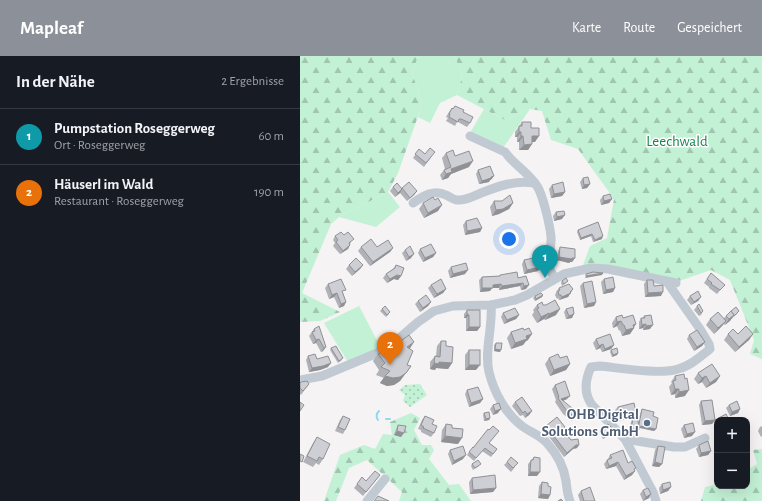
<!DOCTYPE html>
<html lang="de">
<meta charset="utf-8">
<style>
body{margin:0;font-family:"Alegreya Sans",sans-serif;background:#242831;color:#f1f3f6}
.controls{position:absolute;right:12px;bottom:12px;display:grid;overflow:hidden;border-radius:8px;box-shadow:0 4px 16px #0002}
.controls button{width:36px;height:36px;display:grid;place-items:center;padding:0;border:0;border-bottom:1px solid #363941;background:#171b24;color:#f1f3f6;font:20px sans-serif}
.you{position:absolute;left:209px;top:183px;width:14px;height:14px;margin:-10px;border:3px solid #fff;border-radius:50%;background:#1a73e8;box-shadow:0 0 0 6px #1a73e833}
.badge{display:grid;place-items:center;width:26px;height:26px;border-radius:50%;background:#8c9099;color:#fff;font-size:13px;font-weight:700}
.pin{position:absolute;translate:-50% -33px;filter:drop-shadow(0 1px 2px #0008)}
.pin::after{content:'';position:absolute;top:21px;width:14px;height:12px;background:inherit;clip-path:polygon(0 0,100% 0,50% 100%)}
.list{margin:0;padding:0;list-style:none}
h2{display:flex;justify-content:space-between;align-items:center;height:52px;margin:0;padding:0 16px;font-size:17px}
h2 small{font-size:13px;font-weight:400;color:#9ea1a6}
.list li{display:grid;grid-template-columns:26px 1fr auto;gap:12px;align-items:center;box-sizing:border-box;height:56px;padding:0 16px;border-top:1px solid #363941}
.list b{display:block;font-size:15px;white-space:nowrap}
.list p{margin:0;font-size:13px;white-space:nowrap;color:#9ea1a6}
.list em{font-size:13px;font-style:normal;color:#9ea1a6}
.map{position:relative;flex:none;width:462px;height:445px;overflow:hidden}
header{display:flex;align-items:center;gap:24px;box-sizing:border-box;height:56px;padding:0 20px;background:#8c9099;color:#fff}
header strong{font-size:19px}
nav{display:flex;gap:22px;margin-inline-start:auto;font-size:14px}
main{display:flex}
aside{flex:1;background:#171b24}
.map>svg:first-child{display:block}
</style>
<header>
<strong>Mapleaf</strong>
<nav><a>Karte</a><a>Route</a><a>Gespeichert</a></nav>
</header>
<main>
<aside>
<h2>In der Nähe<small>2 Ergebnisse</small></h2>
<ul class="list">
<li><span class="badge" style="background:#0f9aa8">1</span><div><b>Pumpstation Roseggerweg</b><p>Ort · Roseggerweg</p></div><em>60 m</em></li>
<li><span class="badge" style="background:#e8710a">2</span><div><b>Häuserl im Wald</b><p>Restaurant · Roseggerweg</p></div><em>190 m</em></li>
</ul>
</aside>
<div class="map">
<svg width="462" height="445" viewBox="0 0 462 445">
<defs>
<pattern id="forest-firs" width="22" height="20" patternUnits="userSpaceOnUse"><rect width="22" height="20" fill="#c3f1d5"/><path d="M5 1l3.5 6h-7zM16 11l3.5 6h-7z" fill="#a0c6b0"/></pattern>
<pattern id="park-dots" width="8" height="8" patternUnits="userSpaceOnUse"><rect width="8" height="8" fill="#c3f1d5"/><path d="M2 2h.1M6 6h.1" fill="none" stroke="#a0c6b0" stroke-width="1.8" stroke-linecap="round"/></pattern>
</defs>
<rect width="100%" height="100%" fill="#f5f3f3"/>
<g fill="#c3f1d5">
<path d="M120 0H155L162 21 157 39 140 47 130 67 118 61 122 49 112 16 118 1Z"/>
<path d="M184 53 205 64 230 53 203 92 170 77Z"/>
<path d="M88 136 100 151 76 171 39 161Z"/>
<path d="M59 250 81 292 48 306 24 267Z"/>
</g>
<g fill="url(#forest-firs)">
<path d="M0 0H120L118 1 112 16 122 49 98 117 88 136 39 161 31 168 2 237 40 256 20 265 0 266Z"/>
<path d="M155 0H462V303L450 298 454 284 430 224 411 214 379 225 283 209 290 190 307 182 314 143 278 93 251 84 242 55 230 53 205 64 157 39 162 21Z"/>
<path d="M111 357 120 362 114 374 122 389H131L134 394 129 403 149 429 159 428 171 445H99L102 436 67 404 49 412 36 445H24L40 399 64 389 75 393 83 378 92 379 90 366Z"/>
<path d="M462 393V445H401L405 431 417 428V430H447V414L457 408 453 394Z"/>
</g>
<path fill="url(#park-dots)" d="M120 328 127 339 110 351 103 345 105 339 99 334 105 329Z"/>
<g fill="none" stroke-linecap="round" stroke-linejoin="round">
<g stroke="#90daee" stroke-width="2">
<path d="M86 363H90"/>
<path d="M78 364C76 361 76 358 79 355"/>
</g>
<g stroke="#c1cad2" stroke-width="9">
<path d="M170 80 205 96 209 101C218 111 230 119 237 130 243 139 250 170 251 181 252 200 242 203 255 222"/>
<path d="M113 147C123 140 134 133 146 139 150 141 154 144 157 144 165 145 174 140 181 137 199 130 215 124 234 127"/>
<path d="M191 249C193 271 184 295 189 316 194 336 205 357 222 370 230 376 240 379 247 387 256 397 264 411 266 425 267 432 267 438 270 445"/>
<path d="M0 324 22 320 82 295 95 286 118 266 134 255 153 250 191 249 215 244 227 239 264 218 291 212 308 213 376 227"/>
<path d="M325 383 374 391H385L405 382"/>
<path d="M67 445 85 423"/>
<path d="M356 445 353 436 325 383 292 349C284 338 285 324 291 311L300 310C320 312 360 319 378 313 390 310 400 301 410 293L409 288 400 273 367 226"/>
</g>
</g>
<g fill="#b0b2b7">
<path d="M155 50 163 56 170 67 167 71 158 66H157L155 70 146 65 148 62 146 61 149 56 152 52 153 53Z"/>
<path d="M222 66 231 72 235 86H232V88L228 94H219V86H217V81H215V76Z"/>
<path d="M119 93 125 98 132 100 124 111 113 102Z"/>
<path d="M146 97 155 100 169 111 151 118 148 122 142 124 140 119 144 114 145 113 142 102Z"/>
<path d="M178 114 191 124H190L189 126 179 128 176 118Z"/>
<path d="M283 122 290 128 287 132 282 133 280 126Z"/>
<path d="M252 129 265 136 262 140 251 142 249 133Z"/>
<path d="M93 131 101 132H102L117 135 114 139 107 145 100 137 95 141 90 135Z"/>
<path d="M303 140 312 143 309 147 301 149 300 144Z"/>
<path d="M194 145H202L213 147 209 153 199 158 192 160 190 151Z"/>
<path d="M123 147 138 155 124 162 119 153Z"/>
<path d="M256 156 262 163 254 165 253 160Z"/>
<path d="M166 165 182 172 180 176 165 179 163 169Z"/>
<path d="M298 166 302 183 293 186 291 180 280 184 277 176 278 174Z"/>
<path d="M44 179 51 186 50 188 48 193 40 198 33 190 35 187 33 184 35 180Z"/>
<path d="M61 191 93 192 90 196 70 210 58 195Z"/>
<path d="M260 191 275 202 272 206H270L269 207 257 204 258 195Z"/>
<path d="M120 193 136 197 133 201 123 206 118 197Z"/>
<path d="M105 194 111 202 106 205 102 197Z"/>
<path d="M224 204 238 215 224 218 222 208Z"/>
<path d="M49 209H63L60 213 52 220 46 213Z"/>
<path d="M96 209 101 220 98 224 94 223 87 227 83 222 86 218 93 213Z"/>
<path d="M151 211 165 218 150 222 148 215Z"/>
<path d="M411 217 422 232 417 238 409 232V231L404 227Z"/>
<path d="M200 219 218 222 226 220V233L221 234 220 230 199 234V232H192L190 235 180 236 179 224 182 221 199 220Z"/>
<path d="M304 223 315 232 313 236 303 238 301 226Z"/>
<path d="M347 224 354 230 361 240 345 241 344 228Z"/>
<path d="M262 225H268L266 227 262 230 261 227Z"/>
<path d="M283 227 296 246 294 250 284 252 280 230Z"/>
<path d="M28 228 43 237 46 246 44 250 39 252 34 241 29 243 25 232Z"/>
<path d="M131 229 146 233 143 237 134 242 128 232Z"/>
<path d="M259 232 273 233 268 241 259 244 258 242 257 243 255 239 256 237V236Z"/>
<path d="M243 239 242 241 235 245 233 242 235 240Z"/>
<path d="M390 240 401 241 398 245 391 249 387 244Z"/>
<path d="M118 245 131 246 128 250 120 256 115 248Z"/>
<path d="M237 249H243L256 259 245 264 244 263 237 267 232 259 234 256 233 254Z"/>
<path d="M397 250 403 255 401 259 399 260 394 254Z"/>
<path d="M82 253 89 258 86 261 80 255Z"/>
<path d="M266 253 272 262 266 263 264 256Z"/>
<path d="M167 254 180 271 177 275H166V262H164V258Z"/>
<path d="M203 257 219 259 216 263 204 268 201 261Z"/>
<path d="M438 257 425 269 424 268 414 278 406 269 410 263 424 262 426 260Z"/>
<path d="M344 260 350 273 343 274V272L339 273V266L341 262H343Z"/>
<path d="M316 261 323 262 336 268 334 271V272L330 278 322 280 320 274 319 275 317 270 313 272 312 267Z"/>
<path d="M14 273 26 291 23 295 21 296 16 287 13 288 9 280Z"/>
<path d="M211 276 228 284 226 285 223 289 211 293 207 282Z"/>
<path d="M428 278H453L449 284 435 296 424 284Z"/>
<path d="M389 279 405 286 402 290 394 295 387 283Z"/>
<path d="M296 283 314 289 311 293 302 296 300 292 296 294 293 287Z"/>
<path d="M141 285 146 290 152 307 148 313 136 312 135 314 130 313V306L135 300H136L137 290Z"/>
<path d="M196 287 200 296 194 295V289Z"/>
<path d="M31 292 42 304 38 307 30 294Z"/>
<path d="M110 292 107 309 111 310 100 325 94 329 87 330 80 327 84 322 76 319 79 314 73 305 78 298Z"/>
<path d="M169 294 176 314H165V299Z"/>
<path d="M311 294 318 297 317 299 312 301 310 296Z"/>
<path d="M8 300 28 311 20 314 9 316 6 304Z"/>
<path d="M249 302H260L270 308 266 314 250 320 245 308Z"/>
<path d="M398 317 420 320 416 326 406 332 402 326 398 328 394 323Z"/>
<path d="M375 320 385 340 375 342V338L371 339 369 331 372 327 371 326Z"/>
<path d="M0 327 9 328 1 339 0 338Z"/>
<path d="M255 329 267 343 263 345 275 361 272 365 263 358 255 346 256 344 252 333Z"/>
<path d="M167 334 183 343 180 347 169 351 165 338Z"/>
<path d="M401 345 415 364 412 368 402 369 399 349Z"/>
<path d="M215 346 232 355 229 359 225 362 223 359 220 360 212 350Z"/>
<path d="M334 347 338 366 341 355 342 353 353 360 356 373 354 375 339 372 336 377 329 375 332 362 318 365 315 354 318 351Z"/>
<path d="M193 349 198 357 193 359 190 353Z"/>
<path d="M429 349 440 353 438 357 430 360 426 352Z"/>
<path d="M184 357 190 362 189 364 184 365 183 359Z"/>
<path d="M43 360 45 374 43 378 35 375 40 364Z"/>
<path d="M125 360 132 368 134 377 131 381 121 376V374L118 373 122 364Z"/>
<path d="M415 364H417V372L414 366Z"/>
<path d="M146 368 152 372 158 388 141 386 142 374Z"/>
<path d="M98 369 101 381 94 379 96 373Z"/>
<path d="M384 369 392 380 384 382 381 373Z"/>
<path d="M246 370 263 374 271 384 277 392 273 393 264 401 244 374Z"/>
<path d="M462 370V380L461 381 458 375 460 371Z"/>
<path d="M301 372 313 374 311 378 303 383 299 376Z"/>
<path d="M189 374 199 375 189 387 197 393 191 401 182 395 174 405 167 399 169 396 173 392Z"/>
<path d="M17 381 23 403 19 409 16 407 13 411 3 406 13 387Z"/>
<path d="M399 389 411 395 408 399 399 401 396 393Z"/>
<path d="M358 390 362 408 359 411 352 410 355 394Z"/>
<path d="M150 394 163 403 152 409 148 398Z"/>
<path d="M310 399 328 407 335 415 332 419 324 424 316 410 306 413 304 408 307 404H308V403Z"/>
<path d="M234 401 237 420H228V408Z"/>
<path d="M207 406 215 411 211 416 204 409Z"/>
<path d="M172 408 179 410 173 414 171 410Z"/>
<path d="M80 419 63 440 54 432 57 428 66 425Z"/>
<path d="M172 422 196 432 193 436 170 438 169 426Z"/>
<path d="M242 426 250 439 248 443 238 442 239 430Z"/>
<path d="M362 428 371 431 368 435 360 438 359 432Z"/>
<path d="M343 434 349 442 343 445 340 438Z"/>
<path d="M281 435 295 445H280L278 439Z"/>
</g>
<g fill="#909195">
<path d="M219 76H221L217 81H215Z"/>
<path d="M221 80H223L219 86H217Z"/>
<path d="M232 80H239L235 86H228Z"/>
<path d="M232 88 228 94H219L224 89Z"/>
<path d="M173 105 169 111 151 118 148 122 142 124 146 118 151 113Z"/>
<path d="M194 120 191 124H190L189 126 179 128 182 125Z"/>
<path d="M290 128 287 132 282 133 284 129Z"/>
<path d="M102 133 100 137 95 141 98 137Z"/>
<path d="M117 135 114 139 107 145Z"/>
<path d="M265 136 262 140 251 142 254 138Z"/>
<path d="M312 143 309 147 301 149 304 145Z"/>
<path d="M213 147 209 153 199 158 192 160 196 154Z"/>
<path d="M142 149 138 155 124 162 128 157Z"/>
<path d="M265 159 262 163 254 165 257 161Z"/>
<path d="M182 172 180 176 165 179 167 175Z"/>
<path d="M292 178 291 180 280 184 281 182Z"/>
<path d="M303 180 302 183 293 186 295 184Z"/>
<path d="M50 189 48 193 40 198 43 195Z"/>
<path d="M93 192 90 196 70 210 73 206Z"/>
<path d="M136 197 133 201 123 206 125 202Z"/>
<path d="M114 198 111 202 106 205 109 201Z"/>
<path d="M259 201 272 202H275L272 206H270L269 207 257 204Z"/>
<path d="M63 209 60 213 52 220 55 216Z"/>
<path d="M240 211 238 215 224 218 227 214Z"/>
<path d="M168 214 165 218 150 222 153 218Z"/>
<path d="M303 217 302 219 285 222 286 220Z"/>
<path d="M97 219 101 220 98 224 94 223 87 227 90 223Z"/>
<path d="M223 227 220 230 199 234 202 230Z"/>
<path d="M201 228 199 232H192L190 235 180 236 182 232 193 229Z"/>
<path d="M229 229 226 233 221 234 224 230Z"/>
<path d="M315 232 313 236 303 238 306 234Z"/>
<path d="M146 233 143 237 134 242 137 238Z"/>
<path d="M273 233 268 241 259 244 262 241 270 236Z"/>
<path d="M363 236 361 240 345 241 348 237Z"/>
<path d="M37 237 34 241 29 243 32 239Z"/>
<path d="M243 239 242 241 235 245 236 243Z"/>
<path d="M401 241 398 245 391 249 394 246Z"/>
<path d="M46 246 44 250 39 252 41 248Z"/>
<path d="M131 246 128 250 120 256 123 252Z"/>
<path d="M296 246 294 250 284 252 287 248Z"/>
<path d="M260 253 256 259 245 264 249 258Z"/>
<path d="M249 257 244 263 237 267 241 261Z"/>
<path d="M167 258 169 259 166 262H164Z"/>
<path d="M274 258 272 262 266 263 269 260Z"/>
<path d="M219 259 216 263 204 268 207 264Z"/>
<path d="M434 259 430 265 425 269 429 263Z"/>
<path d="M321 265 317 270 313 272 317 266Z"/>
<path d="M426 265 422 270 414 278 418 272Z"/>
<path d="M336 268 333 272H334L330 278 322 280 326 274 333 269Z"/>
<path d="M346 268 343 272 339 273 342 269Z"/>
<path d="M353 269 350 273 343 274 346 270Z"/>
<path d="M169 271H180L177 275H166Z"/>
<path d="M232 278 228 284 226 285 223 289 211 293 215 287 226 280Z"/>
<path d="M453 278 449 284 435 296 439 291Z"/>
<path d="M19 283 16 287 13 288 16 284Z"/>
<path d="M114 286 109 294 107 291Z"/>
<path d="M405 286 402 290 394 295 397 291Z"/>
<path d="M303 288 300 292 296 294 299 290Z"/>
<path d="M314 289 311 293 302 296 305 293Z"/>
<path d="M26 291 23 295 21 296 24 292Z"/>
<path d="M195 293 201 294 200 296 194 295Z"/>
<path d="M318 297 317 299 312 301 313 299Z"/>
<path d="M139 306 152 307 148 313 136 312 135 314 130 313 134 307Z"/>
<path d="M31 307 28 311 20 314 9 316 12 312Z"/>
<path d="M270 308 266 314 250 320 254 314Z"/>
<path d="M169 309H180L176 314H165Z"/>
<path d="M111 310 100 325 94 329 87 330 80 327 85 320Z"/>
<path d="M406 320 402 326 398 328 402 322Z"/>
<path d="M420 320 416 326 406 332 410 327Z"/>
<path d="M375 333H379L375 338 371 339Z"/>
<path d="M389 334 385 340 375 342 379 336Z"/>
<path d="M270 340 267 343 260 346 261 343Z"/>
<path d="M183 343 180 347 169 351 171 347Z"/>
<path d="M201 353 198 357 193 359 195 355Z"/>
<path d="M440 353 438 357 430 360 432 356Z"/>
<path d="M232 355 229 359 225 362 227 358Z"/>
<path d="M334 359 332 362 318 365 320 362Z"/>
<path d="M190 362 189 364 184 365 186 363Z"/>
<path d="M415 364 412 368 402 369 405 365Z"/>
<path d="M338 370 356 373 354 375 337 371Z"/>
<path d="M331 372 339 374 336 377 329 375Z"/>
<path d="M313 374 311 378 303 383 306 379Z"/>
<path d="M97 375 104 377 101 381 94 379Z"/>
<path d="M395 376 392 380 384 382 387 378Z"/>
<path d="M145 380 162 382 158 388 141 386Z"/>
<path d="M276 389H279L277 392 273 393 264 401 267 397Z"/>
<path d="M411 395 408 399 399 401 401 397Z"/>
<path d="M166 399 163 403 152 409 154 405Z"/>
<path d="M318 406 316 410 306 413 309 410Z"/>
<path d="M355 406 362 408 359 411 352 410Z"/>
<path d="M335 415 332 419 324 424 326 420Z"/>
<path d="M230 416H240L237 420H228Z"/>
<path d="M371 431 368 435 360 438 363 434Z"/>
<path d="M196 432 193 436 170 438 173 434Z"/>
<path d="M241 438 250 439 248 443 238 442Z"/>
<path d="M351 438 349 442 343 445 346 441Z"/>
</g>
<g fill="#cdcfd5" stroke="#909195">
<path d="M155 50 164 54 163 56 173 61 170 67 161 63H159L158 66 149 61 150 58H149L152 52 153 53Z"/>
<path d="M222 66H231V72H239V80H232V88L224 89 223 80H221V76H219V70H222Z"/>
<path d="M130 92 135 96 126 107 115 98 119 93 125 98Z"/>
<path d="M153 94 155 100 169 95 173 105 151 113 152 116 146 118 144 114 151 111 146 97Z"/>
<path d="M190 110 194 120 191 121V122L182 125 178 114Z"/>
<path d="M288 121 290 128 284 129 283 122Z"/>
<path d="M109 126 117 135 110 142 102 132Z"/>
<path d="M263 126 265 136 254 138 252 129Z"/>
<path d="M97 127 102 133 98 137 93 131Z"/>
<path d="M310 138 312 143 304 145 303 140Z"/>
<path d="M210 139 213 147 203 153 196 154 194 145H202Z"/>
<path d="M133 141 135 144 138 142 142 149 128 157 123 147Z"/>
<path d="M264 155 265 159 257 161 256 156Z"/>
<path d="M177 162 182 172 167 175 166 165Z"/>
<path d="M298 166 303 180 295 184 292 178 281 182 278 174Z"/>
<path d="M41 176 44 179 48 176 54 183 49 187 50 189 43 195 36 186 38 184 35 180Z"/>
<path d="M71 183 77 191 88 184 93 192 73 206 61 191Z"/>
<path d="M131 188 136 197 125 202 120 193Z"/>
<path d="M110 190 114 198 109 201 105 194Z"/>
<path d="M260 191 275 193V202H272V203L259 201Z"/>
<path d="M238 201 240 211 227 214 224 204Z"/>
<path d="M56 202 63 209 55 216 49 209Z"/>
<path d="M166 207 168 214 153 218 151 211Z"/>
<path d="M96 209 104 212 101 220 97 219 90 223 86 218 95 212Z"/>
<path d="M217 216 218 222 226 220 229 229 224 230 223 227 202 230 201 228 193 229V232H182V221L200 220V219Z"/>
<path d="M293 216 303 217 286 220V218Z"/>
<path d="M411 217 425 229 420 234 411 228 412 227 407 223Z"/>
<path d="M313 221 315 232 306 234 304 223Z"/>
<path d="M266 222 268 225 264 228 262 225Z"/>
<path d="M41 223 46 234 42 235 46 246 41 248 37 237 32 239 28 228Z"/>
<path d="M141 223 146 233 137 238 131 229Z"/>
<path d="M347 224H353L354 230 363 229V236L348 237Z"/>
<path d="M292 225 296 246 287 248 283 227Z"/>
<path d="M269 228 273 233 270 236 271 237 262 241 261 239H259L258 235 260 234 259 232Z"/>
<path d="M398 235 401 241 394 246 390 240Z"/>
<path d="M241 237 243 239 236 243 235 240Z"/>
<path d="M126 239 131 246 123 252 118 245Z"/>
<path d="M255 244 260 253 249 258V257L241 261 237 253 239 252 237 249 242 246 243 249H246Z"/>
<path d="M399 248 403 255 401 257 397 250Z"/>
<path d="M85 250 90 256 87 259 82 253Z"/>
<path d="M273 251 274 258 269 260 266 253Z"/>
<path d="M436 251 439 255 434 260V259L431 255Z"/>
<path d="M215 252 219 259 207 264 203 257Z"/>
<path d="M167 254H180V271H169V259L167 258Z"/>
<path d="M431 255 434 259 429 263 426 260Z"/>
<path d="M418 256 426 265 418 272 410 263Z"/>
<path d="M322 259 323 262 333 259 336 268 333 269 334 272 326 274 324 269H323L321 265 317 266 316 261Z"/>
<path d="M351 259 353 269 346 270V268L342 269 341 262H345L344 260Z"/>
<path d="M19 270 26 291 24 292 19 283 16 284 12 276 15 275 14 273Z"/>
<path d="M446 270 453 278 439 291 428 278 433 273 438 278Z"/>
<path d="M223 272 224 274 229 272 232 278 226 280 227 283 215 287 211 276Z"/>
<path d="M397 274 405 286 397 291 389 279Z"/>
<path d="M310 278 314 289 305 293 303 288 299 290 296 283Z"/>
<path d="M109 279 114 286 107 291 113 295 107 309 111 310 106 317 100 321 93 322 85 320 90 315 81 311 85 307 78 298 91 292Z"/>
<path d="M141 285H146V290L153 291 152 307 139 306V308L134 307 135 300 140 301Z"/>
<path d="M196 287H202L201 294 195 293Z"/>
<path d="M36 290 43 302 39 305 31 292Z"/>
<path d="M317 292 318 297 313 299 311 294Z"/>
<rect x="169" y="294" width="11" height="15"/>
<path d="M15 298 17 303 28 300 31 307 23 310 12 312 8 300Z"/>
<path d="M258 298 260 302 267 300 270 308 254 314 249 302Z"/>
<path d="M412 308 420 320 410 327 406 320 402 322 398 317Z"/>
<path d="M384 318 385 323 387 322 389 334 379 336V333H375L373 325 376 324 375 320Z"/>
<path d="M7 325 9 328 3 335 0 332V327L1 326Z"/>
<path d="M265 325 270 340 261 343 278 357 275 361 266 354 258 342 259 341 255 329Z"/>
<path d="M178 331 183 343 171 347 167 334Z"/>
<path d="M222 341 232 355 227 358 225 355 223 357 215 346Z"/>
<path d="M412 344 415 364 405 365 401 345Z"/>
<path d="M437 345 440 353 432 356 429 349Z"/>
<path d="M0 346 4 349 0 355Z"/>
<path d="M199 347 201 353 195 355 193 349Z"/>
<path d="M334 347 339 370V374L331 372 334 359 320 362 318 351Z"/>
<path d="M342 353 354 356 353 360 358 362 356 373 339 370V368Z"/>
<path d="M189 356 190 362 186 363 184 357Z"/>
<path d="M426 358 429 364H417V367L415 364Z"/>
<path d="M43 360 50 363 45 374 38 371Z"/>
<path d="M125 360 134 364 132 368 137 370 134 377 123 372 124 371 121 369Z"/>
<path d="M257 361 265 371 262 373 271 384 278 383 279 389H276L267 397 246 370Z"/>
<path d="M393 367 395 376 387 378 384 369Z"/>
<path d="M146 368 152 369V372L163 373 162 382 145 380Z"/>
<path d="M308 368 313 373V374L306 379 301 372Z"/>
<path d="M98 369 106 370 104 377 97 375Z"/>
<path d="M193 370 199 375 189 387 197 393 193 398 185 392 176 402 169 396 173 391V392L188 373 189 374Z"/>
<path d="M17 381 30 388 23 403 19 401 17 405 7 400Z"/>
<path d="M408 385 411 395 401 397 399 389Z"/>
<path d="M163 390 166 399 154 405 150 394Z"/>
<path d="M358 390 365 391 362 408 355 406Z"/>
<path d="M323 394 328 407 332 405 336 412 334 413 335 415 326 420 318 406 309 410 307 404 312 402 310 399Z"/>
<path d="M0 398 4 400 2 406 0 405Z"/>
<path d="M211 401 218 407 213 412 207 406Z"/>
<path d="M234 401 240 402V416H230L231 404H233Z"/>
<path d="M178 404 181 408 175 412 172 408Z"/>
<path d="M75 415 80 419 66 436 57 428 62 421 66 425Z"/>
<path d="M195 419 196 432 173 434 172 422Z"/>
<path d="M242 426 248 427V430L251 431 250 439 241 438Z"/>
<path d="M370 426 371 431 363 434 362 428Z"/>
<path d="M290 431 295 445H284L281 435Z"/>
<path d="M348 432 351 438 346 441 343 434Z"/>
<path d="M78 440 89 445H74Z"/>
<path d="M261 443 263 445H258Z"/>
</g>
<circle fill="#5c6f8a" stroke="#fff" stroke-width="1.5" cx="347" cy="367" r="4"/>
<g text-anchor="middle" stroke-width="3" stroke-linejoin="round" paint-order="stroke">
<g font-size="15" fill="#17864f" stroke="#fff">
<text x="377" y="90">Leechwald</text>
</g>
<g font-size="15" font-weight="bold" fill="#4e5e75" stroke="#fff" text-anchor="end">
<text x="339" y="363">OHB Digital<tspan x="339" dy="17">Solutions GmbH</tspan></text>
</g>
</g>
</svg>
<div class="controls">
<button>+</button>
<button>−</button>
</div>
<div class="you"></div>
<div class="pin badge" style="left:245px;top:222px;background:#0f9aa8">1</div>
<div class="pin badge" style="left:90px;top:309px;background:#e8710a">2</div>
</div>
</main>
